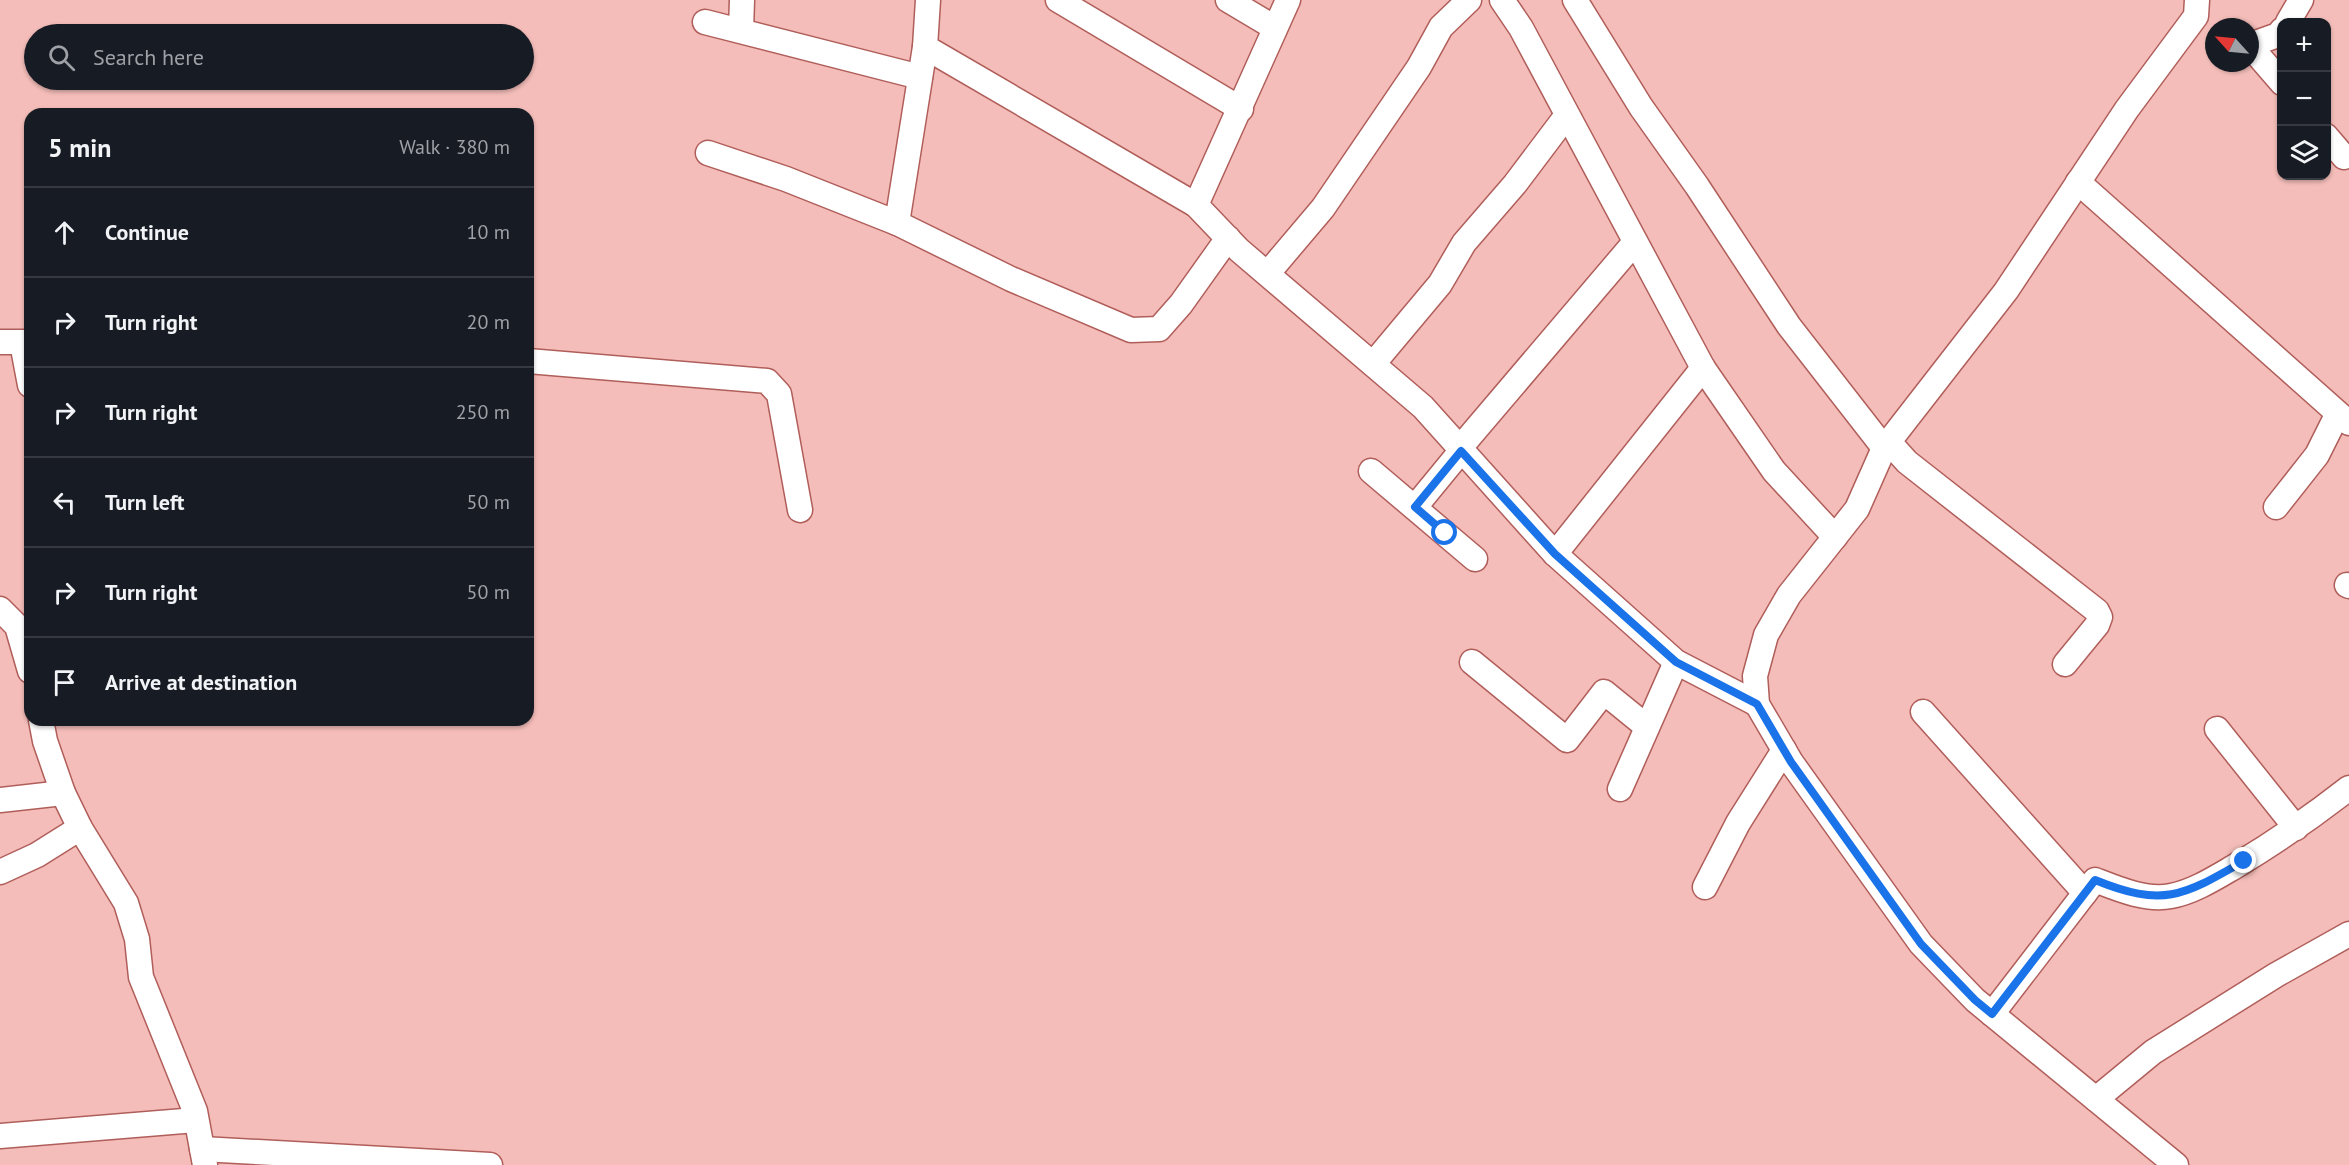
<!DOCTYPE html>
<meta charset="utf-8">
<style>
body{margin:0;font-family:"PT Sans",sans-serif;background:#20242c;color:#f1f3f6}
.controls{position:absolute;right:18px;top:18px;display:grid;overflow:hidden;border-radius:12px;box-shadow:0 2px 4px #0004}
.controls button{width:54px;height:54px;display:grid;place-items:center;padding:0;border:0;border-bottom:2px solid #363941;background:#171b24;color:#f1f3f6;font:30px sans-serif}
.compass{position:absolute;left:2205px;top:18px;width:54px;height:54px;border-radius:50%;background:#171b24;box-shadow:0 2px 4px #0004;rotate:297deg}
.stop{position:absolute;width:18px;height:18px;margin:-14px;border:4px solid #1a73e8;border-radius:50%;background:#fff}
.stop.end{background:#1a73e8;border-color:#fff;box-shadow:0 2px 6px #0008}
.list{margin:0;padding:0;list-style:none}
h2{display:flex;justify-content:space-between;align-items:center;height:78px;margin:0;padding:0 24px;font-size:26px}
h2 small{font-size:20px;font-weight:400;color:#9ea1a6}
.list li{display:grid;grid-template-columns:39px 1fr auto;gap:18px;align-items:center;box-sizing:border-box;height:90px;padding:0 24px;border-top:2px solid #363941}
.list b{display:block;font-size:22px;white-space:nowrap}
.list em{font-size:20px;font-style:normal;color:#9ea1a6}
.icon{flex:none;width:33px;height:33px;fill:none;stroke:currentColor;stroke-width:2;stroke-linecap:round;stroke-linejoin:round}
.map{position:relative;flex:none;width:2349px;height:1165px;overflow:hidden}
.search{position:absolute;background:#171b24;box-shadow:0 2px 4px #0004;left:24px;top:24px;width:510px;height:66px;display:flex;align-items:center;gap:15px;box-sizing:border-box;padding:0 21px;border-radius:33px;color:#9ea1a6;font-size:22px}
.panel{position:absolute;background:#171b24;box-shadow:0 2px 4px #0004;left:24px;top:108px;width:510px;height:618px;border-radius:18px}
.map>svg:first-child{display:block}
</style>
<div class="map">
<svg width="2349" height="1165" viewBox="0 0 2349 1165">
<rect width="100%" height="100%" fill="#f4bdb9"/>
<g fill="none" stroke-linecap="round" stroke-linejoin="round">
<g stroke="#b05e5a" stroke-width="27">
<g id="minor">
<path d="M1058 0 1241 109"/>
<path d="M1228 0 1275 28"/>
<path d="M1502 0 1521 28 1703 368 1774 471 1835 537"/>
<path d="M1575 0 1641 107 1697 186 1789 326 1884 448"/>
<path d="M705 22 920 77"/>
<path d="M2288 22 2301 0"/>
<path d="M741 30 742 0"/>
<path d="M2250 45 2278 35 2282 30"/>
<path d="M2250 46 2282 83"/>
<path d="M925 47 1196 205 1239 250 1423 407 1555 554 1676 662 1757 704"/>
<path d="M2326 136 2344 157"/>
<path d="M708 153 786 179 897 223 1011 279 1131 330 1159 329 1181 304 1228 238"/>
<path d="M2078 182 2349 423"/>
<path d="M1196 205 1288 0"/>
<path d="M897 223 925 47 928 0"/>
<path d="M1268 273 1323 208 1419 67 1441 27 1469 0"/>
<path d="M0 342H30"/>
<path d="M22 343 30 385"/>
<path d="M528 361 767 381 779 394 800 510"/>
<path d="M1373 364 1440 284 1464 243 1515 184 1567 115"/>
<path d="M1889 442 1907 462 2097 611 2100 617 2097 625 2065 664"/>
<path d="M1459 449 1635 242"/>
<path d="M1371 471 1475 559"/>
<path d="M1415 507 1461 451"/>
<path d="M2276 507 2317 455 2337 415"/>
<path d="M1555 554 1703 368"/>
<path d="M2347 585 2349 586"/>
<path d="M0 609 17 626 30 671"/>
<path d="M1472 662 1567 740 1604 692 1647 727"/>
<path d="M1923 712 2085 893"/>
<path d="M41 720 45 741 63 793 80 828 126 903 137 939 141 977 195 1111 205 1165"/>
<path d="M2217 729 2296 828"/>
<path d="M1620 789 1676 662"/>
<path d="M0 800 63 793"/>
<path d="M0 872 37 855 80 828"/>
<path d="M1705 887 1738 823 1784 750"/>
<path d="M1992 1014 2095 880C2118 889 2146 901 2171 896 2193 892 2215 878 2234 867 2274 843 2312 817 2349 788"/>
<path d="M2096 1099 2153 1052 2276 975 2349 934"/>
<path d="M0 1136 196 1120"/>
<path d="M202 1149 490 1165"/>
<path d="M2176 1165 1975 1000 1921 944 1791 762 1757 704 1755 676 1766 635 1789 595 1857 509 1884 448 2006 291 2127 109 2196 16 2197 0"/>
</g>
</g>
<use href="#minor" stroke="#fff" stroke-width="24"/>
</g>
<g fill="none" stroke-linecap="round" stroke-linejoin="round">
<path stroke="#1a73e8" stroke-width="8" d="M1445 533 1415 507 1461 451 1555 554 1676 662 1757 704 1791 762 1921 944 1975 1000 1992 1014 2095 880C2164 908 2183 896 2244 861"/>
</g>
</svg>
<div class="controls">
<button>+</button>
<button>−</button>
<button><svg class="icon" aria-label="layers" viewBox="0 0 24 24"><path d="M12 4l9 5-9 5-9-5zM3 14l9 5 9-5"/></svg></button>
</div>
<svg class="compass" viewBox="-18 -18 36 36"><path d="M0-13l5 13h-10z" fill="#e53935"/><path d="M0 13l5-13h-10z" fill="#9ea1a6"/></svg>
<div class="stop" style="left:1445px;top:533px"></div>
<div class="stop end" style="left:2244px;top:861px"></div>
<div class="search"><svg class="icon" aria-label="search" viewBox="0 0 24 24"><circle cx="10" cy="10" r="6"/><path d="M15 15l6 6"/></svg>Search here</div>
<section class="panel">
<h2>5 min<small>Walk · 380 m</small></h2>
<ul class="list">
<li><svg class="icon" aria-label="ahead" viewBox="0 0 24 24"><path d="M12 20V5M6 11l6-6 6 6"/></svg><div><b>Continue</b></div><em>10 m</em></li>
<li><svg class="icon" aria-label="right" viewBox="0 0 24 24"><path d="M7 20v-9h11M14 6l5 5-5 5"/></svg><div><b>Turn right</b></div><em>20 m</em></li>
<li><svg class="icon" aria-label="right" viewBox="0 0 24 24"><path d="M7 20v-9h11M14 6l5 5-5 5"/></svg><div><b>Turn right</b></div><em>250 m</em></li>
<li><svg class="icon" aria-label="left" viewBox="0 0 24 24"><path d="M17 20v-9H6M10 6l-5 5 5 5"/></svg><div><b>Turn left</b></div><em>50 m</em></li>
<li><svg class="icon" aria-label="right" viewBox="0 0 24 24"><path d="M7 20v-9h11M14 6l5 5-5 5"/></svg><div><b>Turn right</b></div><em>50 m</em></li>
<li><svg class="icon" aria-label="arrive" viewBox="0 0 24 24"><path d="M6 21V4h12l-3 4 3 4H6"/></svg><div><b>Arrive at destination</b></div></li>
</ul>
</section>
</div>
